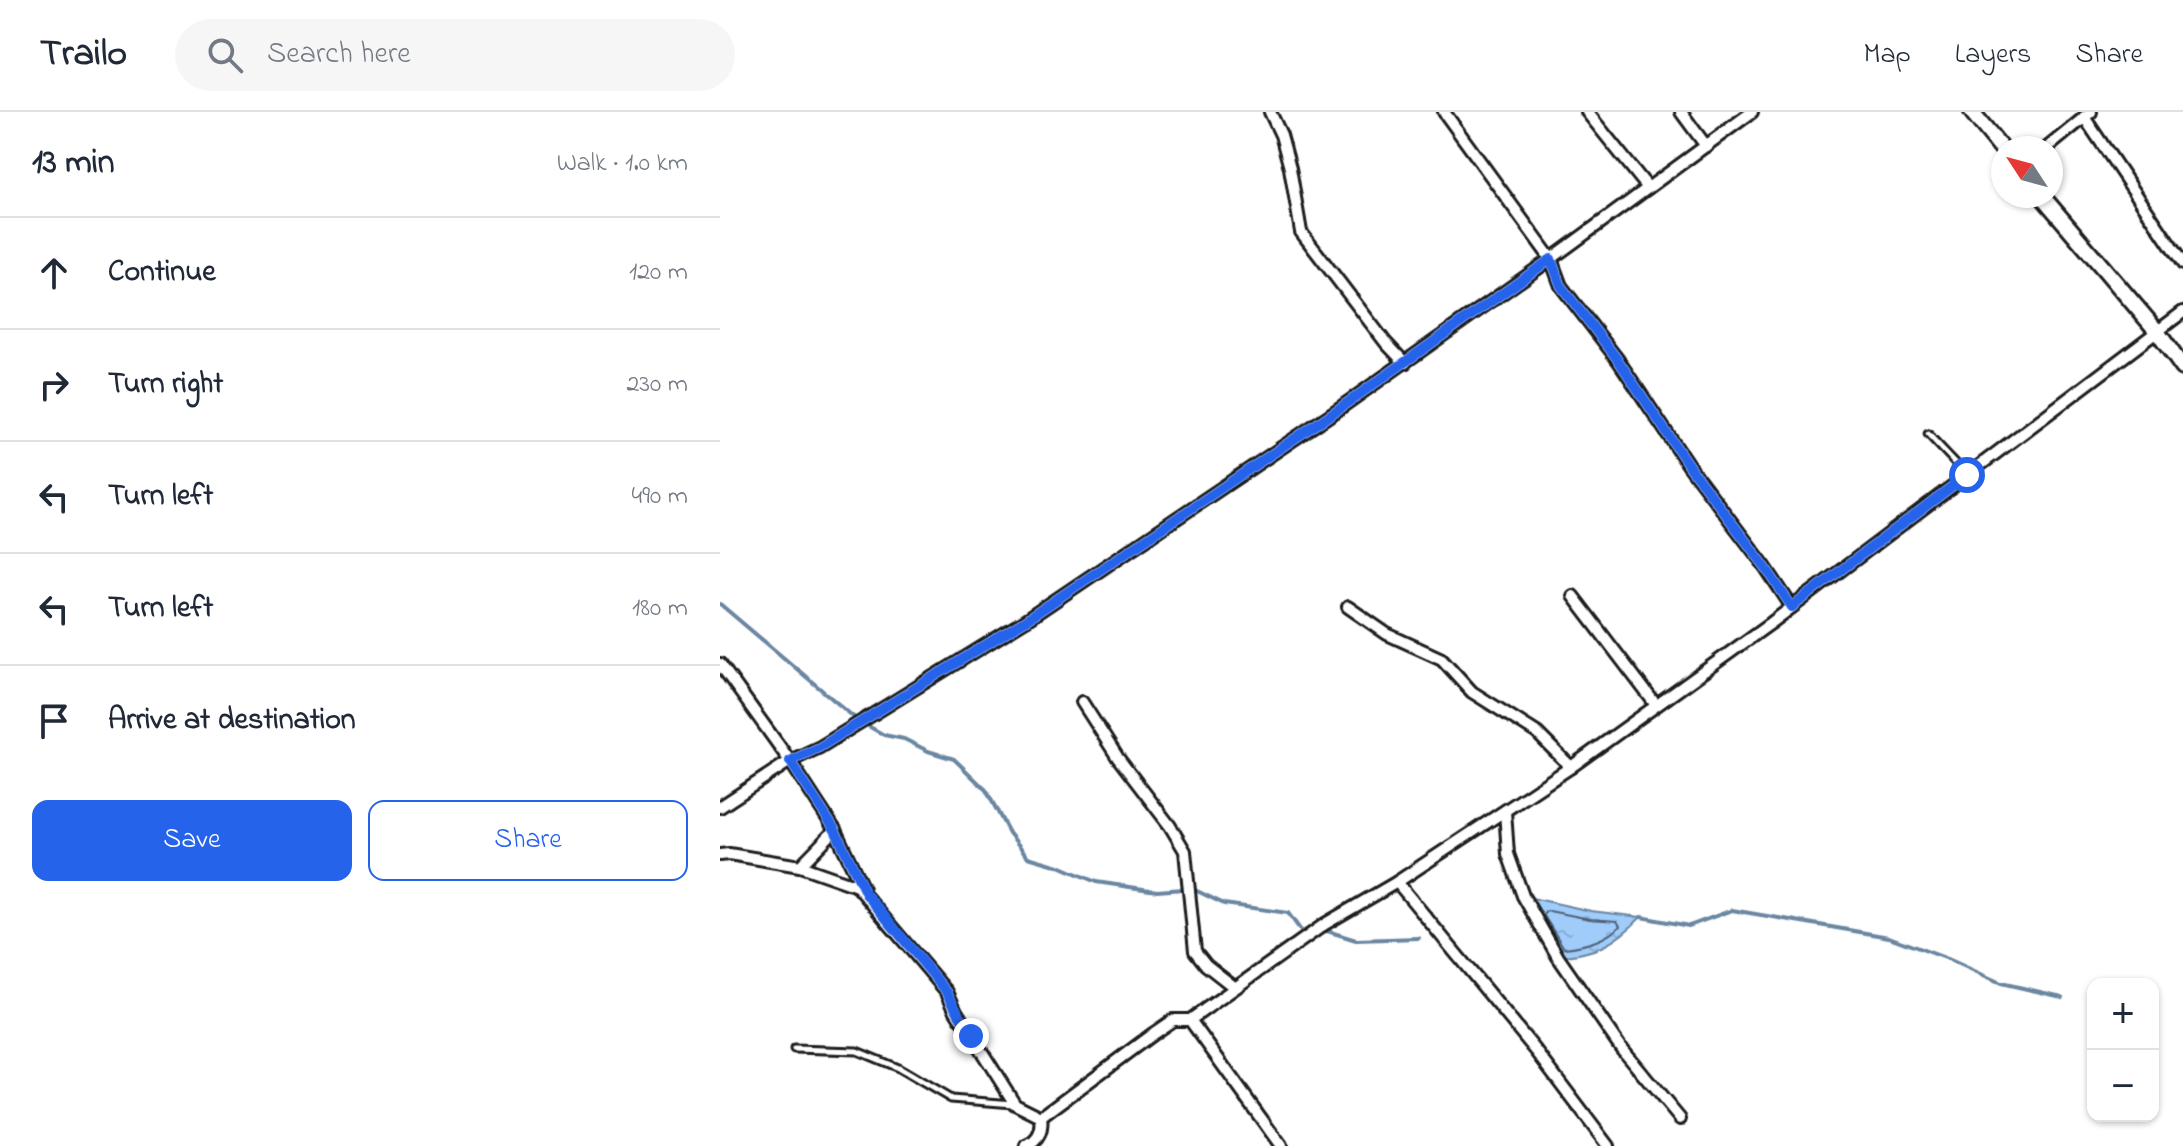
<!DOCTYPE html>
<meta charset="utf-8">
<style>
body{margin:0;font-family:"Indie Flower",sans-serif;background:#f6f6f7;color:#1f2937}
.controls{position:absolute;right:24px;bottom:24px;display:grid;overflow:hidden;border-radius:16px;box-shadow:0 2px 6px #0004}
.controls button{width:72px;height:72px;display:grid;place-items:center;padding:0;border:0;border-bottom:2px solid #e0e1e3;background:#fff;color:#1f2937;font:40px sans-serif}
.compass{position:absolute;left:1271px;top:24px;width:72px;height:72px;border-radius:50%;background:#fff;box-shadow:0 2px 6px #0004;rotate:306deg}
.stop{position:absolute;width:24px;height:24px;margin:-18px;border:6px solid #2563eb;border-radius:50%;background:#fff}
.stop.end{background:#2563eb;border-color:#fff;box-shadow:0 2px 8px #0008}
.list{margin:0;padding:0;list-style:none}
h2{display:flex;justify-content:space-between;align-items:center;height:104px;margin:0;padding:0 32px;font-size:34px}
h2 small{font-size:26px;font-weight:400;color:#747a83}
.list li{display:grid;grid-template-columns:52px 1fr auto;gap:24px;align-items:center;box-sizing:border-box;height:112px;padding:0 32px;border-top:2px solid #e0e1e3}
.list b{display:block;font-size:30px;white-space:nowrap}
.list em{font-size:26px;font-style:normal;color:#747a83}
.actions{display:flex;gap:16px;padding:24px 32px}
.actions a{flex:1;padding:18px 0;border:2px solid #2563eb;border-radius:16px;text-align:center;font-size:28px;color:#2563eb}
.actions .main{background:#2563eb;color:#fff}
.icon{flex:none;width:44px;height:44px;fill:none;stroke:currentColor;stroke-width:2;stroke-linecap:round;stroke-linejoin:round}
.map{position:relative;flex:none;width:1463px;height:1034px;overflow:hidden}
header{display:flex;align-items:center;gap:48px;box-sizing:border-box;height:112px;padding:0 40px;background:#fff;border-bottom:2px solid #e0e1e3}
header strong{font-size:38px}
nav{display:flex;gap:44px;margin-inline-start:auto;font-size:28px}
.search{width:560px;height:72px;background:#f6f6f7;display:flex;align-items:center;gap:20px;box-sizing:border-box;padding:0 28px;border-radius:44px;color:#747a83;font-size:30px}
main{display:flex}
aside{flex:1;background:#fff}
.map>svg:first-child{display:block}
</style>
<header>
<strong>Trailo</strong>
<div class="search"><svg class="icon" aria-label="search" viewBox="0 0 24 24"><circle cx="10" cy="10" r="6"/><path d="M15 15l6 6"/></svg>Search here</div>
<nav><a>Map</a><a>Layers</a><a>Share</a></nav>
</header>
<main>
<aside>
<h2>13 min<small>Walk · 1.0 km</small></h2>
<ul class="list">
<li><svg class="icon" aria-label="ahead" viewBox="0 0 24 24"><path d="M12 20V5M6 11l6-6 6 6"/></svg><div><b>Continue</b></div><em>120 m</em></li>
<li><svg class="icon" aria-label="right" viewBox="0 0 24 24"><path d="M7 20v-9h11M14 6l5 5-5 5"/></svg><div><b>Turn right</b></div><em>230 m</em></li>
<li><svg class="icon" aria-label="left" viewBox="0 0 24 24"><path d="M17 20v-9H6M10 6l-5 5 5 5"/></svg><div><b>Turn left</b></div><em>490 m</em></li>
<li><svg class="icon" aria-label="left" viewBox="0 0 24 24"><path d="M17 20v-9H6M10 6l-5 5 5 5"/></svg><div><b>Turn left</b></div><em>180 m</em></li>
<li><svg class="icon" aria-label="arrive" viewBox="0 0 24 24"><path d="M6 21V4h12l-3 4 3 4H6"/></svg><div><b>Arrive at destination</b></div></li>
</ul>
<div class="actions"><a class="main">Save</a><a>Share</a></div>
</aside>
<div class="map">
<svg width="1463" height="1034" viewBox="0 0 1463 1034">
<defs>
<pattern id="water-ripples" width="26" height="14" patternUnits="userSpaceOnUse" patternTransform="scale(2)"><rect width="26" height="14" fill="#9fccfa"/><path d="M2 4q2-2 4 0t4 0M15 11q2-2 4 0t4 0" fill="none" stroke="#88afd6"/></pattern>
</defs>
<rect width="100%" height="100%" fill="#fff"/>
<filter id="ink" filterUnits="userSpaceOnUse"><feTurbulence type="fractalNoise" baseFrequency=".0125" numOctaves="2"/><feDisplacementMap in="SourceGraphic" scale="16" xChannelSelector="R" yChannelSelector="G"/><feConvolveMatrix kernelMatrix="1 2 1 2 8 2 1 2 1" color-interpolation-filters="sRGB"/></filter>
<g filter="url(#ink)">
<path fill="url(#water-ripples)" stroke="#6b86a1" stroke-width="2" d="M803 784 871 799 921 805C894 833 876 841 838 845Z"/>
<g fill="none" stroke-linecap="round" stroke-linejoin="round">
<path stroke="#506275" stroke-width="2" d="M829 799 870 807 897 809 900 814C885 829 865 834 844 836L824 804 825 800Z"/>
<g stroke="#6b86a1" stroke-width="4">
<path d="M0 492 136 607 164 623 184 627 208 639 234 647 266 678 289 721 308 745 339 754 376 770 437 779 464 777"/>
<path d="M475 778 504 792 568 801 584 823"/>
<path d="M921 805 969 814 1012 798 1169 825 1228 847 1281 871 1342 885"/>
<path d="M599 821 607 819 636 828 699 826"/>
</g>
<g stroke="#1c1c1c" stroke-width="11">
<g id="lane">
<path d="M1208 322 1246 362"/>
<path d="M74 937 137 939 178 956 231 987 293 992"/>
</g>
</g>
<g stroke="#1c1c1c" stroke-width="16">
<g id="street">
<path d="M550 0 561 23 570 56 581 120 666 231 685 251"/>
<path d="M724 0 831 147 841 174 898 248 969 354 1044 453 1072 495"/>
<path d="M867 0 928 76"/>
<path d="M961 0 986 34"/>
<path d="M1364 5 1463 152"/>
<path d="M1327 36 1371 0"/>
<path d="M853 484 936 593"/>
<path d="M628 495 667 522 722 547 752 580 817 621 851 655"/>
<path d="M0 552 70 649 115 718 143 777"/>
<path d="M362 590 398 646 450 714 465 739 475 839 486 853 514 875"/>
<path d="M0 695 70 649 100 635 306 508 617 298 831 147 1032 0"/>
<path d="M785 699 788 742 803 784 838 845 901 936 960 1007"/>
<path d="M0 743 9 742 80 754 137 774 227 880 236 899 295 992 321 1005"/>
<path d="M80 754 115 718"/>
<path d="M677 770 817 940 888 1034"/>
<path d="M470 908 561 1034"/>
<path d="M321 1005 434 921 453 908H470L605 812 677 770 851 655 1051 511 1463 200"/>
<path d="M306 1034C319 1029 323 1018 321 1005"/>
</g>
</g>
<g stroke="#1c1c1c" stroke-width="20">
<g id="secondary">
<path d="M1252 0 1283 38"/>
<path d="M1322 84 1436 218 1463 256"/>
</g>
</g>
<use href="#lane" stroke="#fff" stroke-width="5"/>
<use href="#street" stroke="#fff" stroke-width="10"/>
<use href="#secondary" stroke="#fff" stroke-width="14"/>
</g>
</g>
<g fill="none" stroke-linecap="round" stroke-linejoin="round" filter="url(#ink)">
<path stroke="#2563eb" stroke-width="10" d="M251 924 227 880 146 782 115 718 70 649 100 635 306 508 617 298 831 147 841 174 898 248 969 354 1044 453 1072 495 1247 363"/>
</g>
</svg>
<div class="controls">
<button>+</button>
<button>−</button>
</div>
<svg class="compass" viewBox="-18 -18 36 36"><path d="M0-13l5 13h-10z" fill="#e53935"/><path d="M0 13l5-13h-10z" fill="#747a83"/></svg>
<div class="stop" style="left:1247px;top:363px"></div>
<div class="stop end" style="left:251px;top:924px"></div>
</div>
</main>
